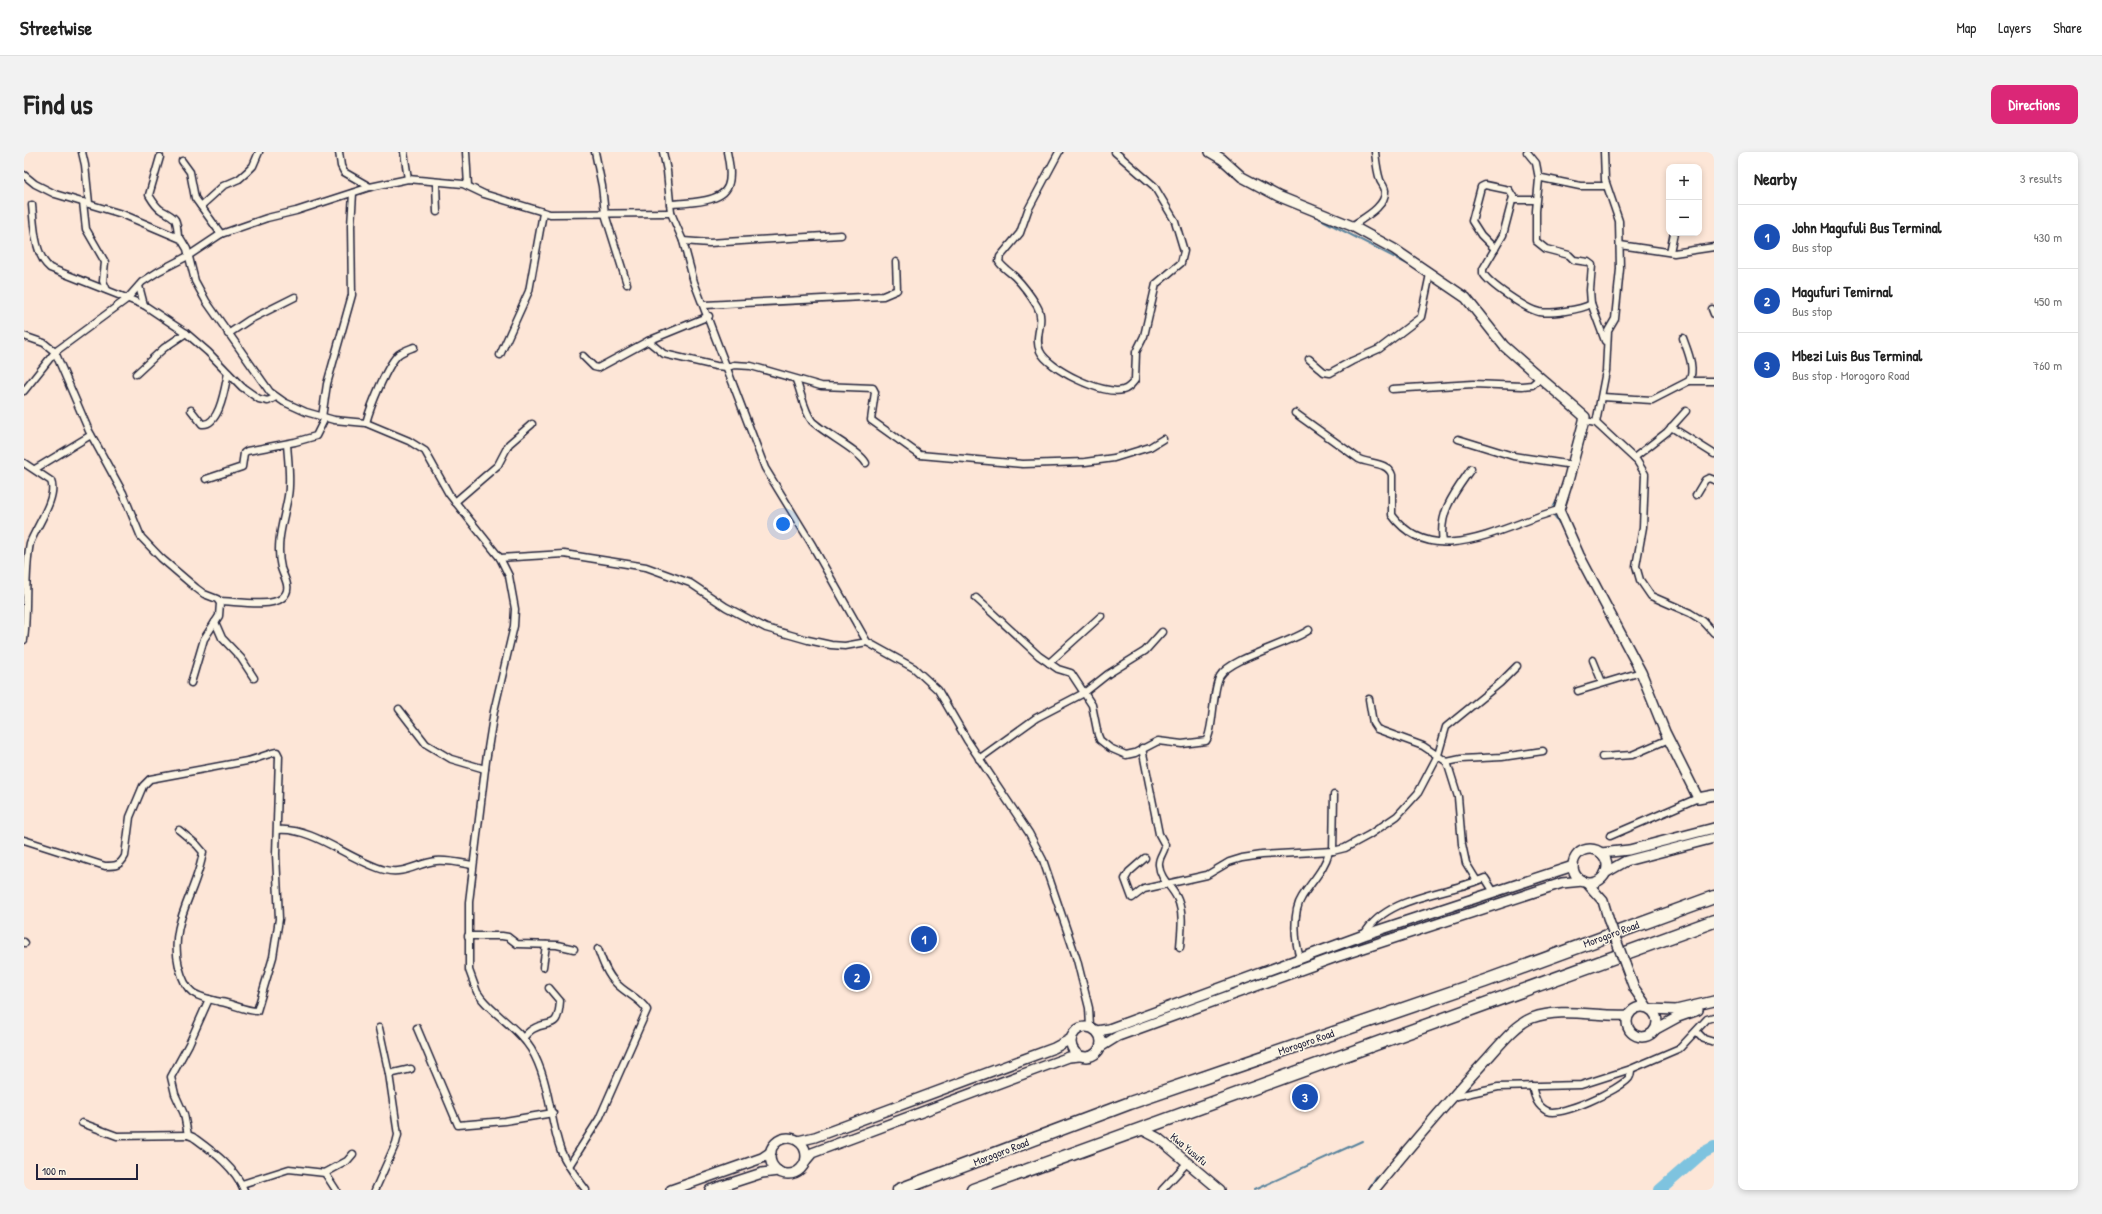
<!DOCTYPE html>
<meta charset="utf-8">
<style>
body{margin:0;font-family:"Patrick Hand",sans-serif;background:#f2f2f2;color:#222}
.controls{position:absolute;right:12px;top:12px;display:grid;overflow:hidden;border-radius:8px;box-shadow:0 2px 6px #0003}
.controls button{width:36px;height:36px;display:grid;place-items:center;padding:0;border:0;border-bottom:1px solid #e0e0e0;background:#fff;color:#222;font:20px sans-serif}
.scale{position:absolute;left:12px;bottom:10px;width:102px;box-sizing:border-box;padding-left:4px;border:2px solid #22223b;border-top:0;font-size:11px;line-height:14px;white-space:nowrap;color:#22223b;-webkit-text-stroke:3px #fcf5e5;paint-order:stroke}
.you{position:absolute;left:759px;top:372px;width:14px;height:14px;margin:-10px;border:3px solid #fff;border-radius:50%;background:#1a73e8;box-shadow:0 0 0 6px #1a73e833}
.badge{display:grid;place-items:center;width:26px;height:26px;border-radius:50%;background:#db2777;color:#fff;font-size:13px;font-weight:700}
.pin{position:absolute;translate:-50% -50%;border:2px solid #fff;box-shadow:0 1px 4px #0006}
.list{margin:0;padding:0;list-style:none}
h2{display:flex;justify-content:space-between;align-items:center;height:52px;margin:0;padding:0 16px;font-size:17px}
h2 small{font-size:13px;font-weight:400;color:#767676}
.list li{display:grid;grid-template-columns:26px 1fr auto;gap:12px;align-items:center;box-sizing:border-box;height:64px;padding:0 16px;border-top:1px solid #e0e0e0}
.list b{display:block;font-size:15px;white-space:nowrap}
.list p{margin:0;font-size:13px;white-space:nowrap;color:#767676}
.list em{font-size:13px;font-style:normal;color:#767676}
.map{position:relative;flex:none;width:1690px;height:1038px;overflow:hidden;border-radius:8px}
header{display:flex;align-items:center;gap:24px;box-sizing:border-box;height:56px;padding:0 20px;background:#fff;border-bottom:1px solid #e0e0e0}
header strong{font-size:19px}
nav{display:flex;gap:22px;margin-inline-start:auto;font-size:14px}
.intro{display:flex;align-items:center;justify-content:space-between;box-sizing:border-box;height:96px;padding:0 24px}
h1{margin:0;font-size:28px}
.button{padding:10px 18px;border-radius:8px;background:#db2777;color:#fff;font-size:14px;font-weight:700}
main{display:flex;gap:24px;padding:0 24px}
aside{flex:1;background:#fff;border-radius:8px;box-shadow:0 2px 6px #0003}
.map>svg:first-child{display:block}
</style>
<header>
<strong>Streetwise</strong>
<nav><a>Map</a><a>Layers</a><a>Share</a></nav>
</header>
<div class="intro"><h1>Find us</h1><a class="button">Directions</a></div>
<main>
<div class="map">
<svg width="1690" height="1038" viewBox="0 0 1690 1038">
<rect width="100%" height="100%" fill="#fde6d7"/>
<filter id="ink" filterUnits="userSpaceOnUse"><feTurbulence type="fractalNoise" baseFrequency=".025" numOctaves="2"/><feDisplacementMap in="SourceGraphic" scale="8" xChannelSelector="R" yChannelSelector="G"/><feConvolveMatrix kernelMatrix="1 2 1 2 8 2 1 2 1" color-interpolation-filters="sRGB"/></filter>
<g filter="url(#ink)">
<g fill="none" stroke-linecap="round" stroke-linejoin="round">
<g stroke="#59839d" stroke-width="2">
<path d="M1283 60 1389 115"/>
<path d="M1539 252 1548 260"/>
<path d="M1547 300 1552 281"/>
<path d="M1528 358 1535 344"/>
<path d="M1528 362 1539 376"/>
<path d="M1230 1038 1338 989"/>
<path d="M1344 1038 1352 1025"/>
</g>
<path stroke="#7ec3df" stroke-width="12" d="M1636 1038 1677 1002 1690 995"/>
<g stroke="#22223b" stroke-width="9">
<g id="street">
<path d="M58 0 61 13 65 51"/>
<path d="M315 0 317 14 320 20 346 35"/>
<path d="M380 0 384 27"/>
<path d="M442 0 444 34"/>
<path d="M571 0 578 34 581 62 603 132"/>
<path d="M639 0 643 19 647 61 659 89 670 130 741 316 787 391 843 490 890 516 914 538 943 588 1005 681 1019 708 1053 808 1065 856 1066 875"/>
<path d="M1035 0 1004 58 996 81 976 105 975 110C979 116 986 120 991 125 999 133 1007 144 1013 154 1022 169 1009 185 1016 199 1024 217 1080 244 1099 238 1104 237 1108 232 1111 228L1112 200 1120 184 1132 132 1157 111 1160 99 1151 69 1130 34 1091 0"/>
<path d="M1503 0 1512 11 1515 27"/>
<path d="M136 5 125 43C128 48 132 55 137 58 153 66 153 67 154 85"/>
<path d="M158 9 166 20 171 46 197 82"/>
<path d="M0 23 11 32 31 42 98 62 157 87 163 97 171 129 182 149 246 240 260 250 282 260 310 268 342 271 385 289 401 299 425 342 476 406 485 424 491 457 490 474 470 559 462 609 445 750V818L453 840 458 847C473 865 495 877 507 897 526 929 525 966 537 999 543 1014 553 1026 562 1038"/>
<path d="M412 30 413 60"/>
<path d="M1489 45 1479 83 1459 117V121C1465 132 1502 157 1515 160 1526 162 1557 158 1567 152L1566 138 1568 113 1564 110 1550 108 1545 103 1522 97 1512 89V59L1515 27 1518 26 1556 34H1582"/>
<path d="M59 50 62 77 81 110 79 129 83 138"/>
<path d="M646 52C661 51 698 51 704 34 708 24 705 10 703 0"/>
<path d="M8 53C10 72 10 103 26 116L120 153 162 181 184 200 218 235 235 247 244 249 252 245"/>
<path d="M177 54 199 34 215 27 223 20 229 14 235 0"/>
<path d="M1328 74C1339 66 1362 55 1361 39 1361 35 1357 31 1356 28 1353 19 1352 9 1351 0"/>
<path d="M659 89 685 91 817 83"/>
<path d="M1596 93 1650 101 1690 95"/>
<path d="M1471 97 1457 83 1448 69 1457 35 1461 33 1485 38 1491 48H1512"/>
<path d="M1646 100 1650 81"/>
<path d="M115 134 120 153"/>
<path d="M1567 151 1581 189"/>
<path d="M681 153 859 144 873 138 872 110"/>
<path d="M1688 157 1690 162"/>
<path d="M204 182 225 168 271 145"/>
<path d="M0 184 20 191 31 200 65 279 99 341 117 385 137 406 172 436 180 442 193 447 196 451 195 464 180 487 167 531"/>
<path d="M624 189 640 202 692 214 703 215 710 213 727 214 797 234 849 236 851 240 847 268 896 303 999 312 1061 310 1090 306 1126 295 1139 287"/>
<path d="M476 203 505 139 519 61"/>
<path d="M559 204 570 215 574 216 624 189 685 164"/>
<path d="M1285 207 1300 220 1306 221 1328 209 1355 197 1397 165 1406 122"/>
<path d="M112 222 140 196 162 181"/>
<path d="M772 228C777 240 780 259 788 269 801 282 835 298 842 311"/>
<path d="M1665 229H1690"/>
<path d="M1368 237 1449 232 1498 234 1508 233 1516 226"/>
<path d="M0 239 31 200 103 147 118 130 135 119 164 104 197 82 243 66 272 59 346 35 384 27 439 32 460 42 526 62 647 61"/>
<path d="M1578 245 1628 248 1665 229C1672 216 1663 198 1659 186"/>
<path d="M167 258 178 272C196 274 201 234 204 221"/>
<path d="M1271 261 1335 307C1345 312 1364 310 1368 323V363C1410 421 1484 371 1535 358"/>
<path d="M298 265 303 232 328 143 327 74 329 41"/>
<path d="M1561 269 1572 271 1613 309 1621 322 1619 375 1612 414 1616 428 1627 444 1666 461 1679 469 1690 481"/>
<path d="M342 271C346 256 363 212 375 202 379 199 385 197 390 195"/>
<path d="M1572 271 1582 219 1584 179 1591 167 1596 117 1595 69 1581 28 1580 0"/>
<path d="M1647 275 1690 302"/>
<path d="M1434 287 1489 304 1549 313"/>
<path d="M1610 306 1643 280 1662 259"/>
<path d="M0 311 27 329C34 345 12 375 6 391 0 421 4 457 0 488"/>
<path d="M11 317 67 283"/>
<path d="M182 327 218 315 220 301 223 299 271 290 292 284 301 266"/>
<path d="M1672 343 1681 328 1685 326 1690 328"/>
<path d="M431 350 474 313 485 292 508 272"/>
<path d="M1419 390C1414 360 1431 340 1447 317"/>
<path d="M476 406 540 402 622 415 666 431 702 455 742 476 784 488 807 493 821 494 843 490"/>
<path d="M952 446 1015 504 1034 517 1047 521 1068 553 1074 583 1076 588 1086 596 1102 603 1111 601 1134 589 1158 592 1182 589C1190 578 1188 537 1196 524 1206 506 1265 492 1285 478"/>
<path d="M195 449C210 449 246 456 258 446 269 437 260 426 257 416 251 390 260 368 264 344 267 328 264 308 263 292"/>
<path d="M191 470 198 486 217 506 230 526"/>
<path d="M1569 508 1578 530"/>
<path d="M1025 511 1077 464"/>
<path d="M1554 539 1617 520"/>
<path d="M1345 547 1349 571 1353 577 1399 594 1423 610 1434 645 1438 692 1442 711 1453 729"/>
<path d="M375 557 402 592 427 607 461 617"/>
<path d="M1118 596 1135 682 1141 693C1141 700 1134 705 1135 713 1136 728 1149 735 1154 748 1160 763 1157 780 1156 795"/>
<path d="M1578 605 1608 603 1645 587"/>
<path d="M955 607 1012 566 1060 541 1084 522 1121 499 1138 480"/>
<path d="M1423 610 1437 607 1478 605 1519 599"/>
<path d="M254 678C290 675 326 709 361 718 380 723 394 711 412 709 423 708 437 711 448 713"/>
<path d="M1586 684 1674 646"/>
<path d="M0 688 81 714C91 714 96 714 101 704L106 665 119 634 126 627 223 609C231 608 248 600 253 600L255 604 252 702 255 767 249 805 233 859C222 859 209 852 197 850 170 844 162 842 155 815 144 770 173 741 179 700L173 693 155 678"/>
<path d="M1309 699 1310 643"/>
<path d="M1121 706 1105 720 1101 727 1108 746 1120 737 1183 723 1205 710 1218 706 1238 703 1309 699 1321 696 1345 683 1373 664 1394 641 1414 603 1422 575 1476 531 1493 514"/>
<path d="M1340 783C1361 744 1424 742 1461 726L1470 740"/>
<path d="M444 784H478L484 785 493 792 533 793 550 797"/>
<path d="M0 790 1 791"/>
<path d="M1276 806C1271 790 1268 760 1278 745 1288 729 1300 718 1305 700"/>
<path d="M519 815 522 793"/>
<path d="M185 847 165 892 147 925 151 942 160 962 164 983 169 985C188 999 211 1015 220 1038"/>
<path d="M393 876 434 973 481 969 529 961"/>
<path d="M1673 880 1680 887 1690 890"/>
<path d="M499 886C502 883 505 879 509 877 525 867 534 880 536 849L525 836"/>
<path d="M365 922 387 917"/>
<path d="M1508 934C1511 945 1512 953 1523 959 1537 965 1595 938 1605 926 1607 923 1607 920 1607 917"/>
<path d="M1429 945 1474 935 1557 933 1607 917 1656 896 1683 867 1690 865"/>
<path d="M58 971 93 984 164 983"/>
<path d="M545 1014 575 967 623 858C617 847 601 841 592 831 583 823 578 808 574 797"/>
<path d="M301 1021 312 1038"/>
<path d="M218 1032 265 1017 301 1021 323 1009 329 1002"/>
<path d="M351 1038 372 991 374 983 365 922 355 876"/>
<path d="M1138 1038 1163 1011"/>
</g>
</g>
<g stroke="#22223b" stroke-width="12">
<g id="secondary">
<path d="M1186 0 1198 7 1218 25 1254 44 1328 74 1370 97 1442 146 1480 194 1561 265 1544 329 1535 358 1555 403 1617 520 1641 580 1674 646 1690 643"/>
<circle cx="1566" cy="714" r="17"/>
<path d="M1577 701 1605 698 1690 676"/>
<path d="M1581 721 1602 709 1690 686"/>
<path d="M1563 731 1579 749 1585 769"/>
<path d="M1601 812 1610 836 1623 855"/>
<circle cx="1618" cy="870" r="15"/>
<path d="M1626 857 1652 858 1690 849"/>
<circle cx="1062" cy="890" r="15"/>
<path d="M1632 877 1654 865 1674 858"/>
<path d="M1073 879 1085 877 1340 783 1549 714"/>
<path d="M1078 894 1094 884 1312 805 1538 731 1559 729"/>
<path d="M1117 977 1134 986 1196 1038"/>
<circle cx="764" cy="1004" r="18"/>
<path d="M774 989 791 985 1030 896 1047 887"/>
<path d="M782 1008 788 1001 1045 905 1055 904"/>
<path d="M647 1038 738 1006 747 1000"/>
<path d="M686 1038 738 1021 754 1019"/>
<path d="M1350 1038C1387 993 1424 949 1463 907 1474 895 1492 872 1508 866 1538 855 1572 865 1604 863"/>
</g>
</g>
<g stroke="#22223b" stroke-width="15">
<g id="highway">
<path d="M875 1038 1106 951 1461 829 1690 745"/>
<path d="M949 1038 1690 769"/>
</g>
</g>
<use href="#street" stroke="#fcf5e5" stroke-width="6"/>
<use href="#secondary" stroke="#fcf5e5" stroke-width="9"/>
<use href="#highway" stroke="#fcf5e5" stroke-width="12"/>
<g stroke="#22223b" stroke-width="12" stroke-linecap="butt">
<path id="secondary-bridge" d="M1585 769 1601 812"/>
</g>
<use href="#secondary-bridge" stroke="#fcf5e5" stroke-width="9"/>
</g>
</g>
<g text-anchor="middle" stroke-width="3" stroke-linejoin="round" paint-order="stroke">
<g font-size="11" fill="#22223b" stroke="#fcf5e5">
<text transform="translate(1587 782) rotate(-20)" y="4">Morogoro Road</text>
<text transform="translate(1282 890) rotate(-19)" y="4">Morogoro Road</text>
<text transform="translate(1165 997) rotate(40)" y="4">Kwa Yusufu</text>
<text transform="translate(977 1000) rotate(-21)" y="4">Morogoro Road</text>
</g>
</g>
</svg>
<div class="controls">
<button>+</button>
<button>−</button>
</div>
<div class="scale">100 m</div>
<div class="you"></div>
<div class="pin badge" style="left:900px;top:787px;background:#1a4fb4">1</div>
<div class="pin badge" style="left:833px;top:825px;background:#1a4fb4">2</div>
<div class="pin badge" style="left:1281px;top:945px;background:#1a4fb4">3</div>
</div>
<aside>
<h2>Nearby<small>3 results</small></h2>
<ul class="list">
<li><span class="badge" style="background:#1a4fb4">1</span><div><b>John Magufuli Bus Terminal</b><p>Bus stop</p></div><em>430 m</em></li>
<li><span class="badge" style="background:#1a4fb4">2</span><div><b>Magufuri Temirnal</b><p>Bus stop</p></div><em>450 m</em></li>
<li><span class="badge" style="background:#1a4fb4">3</span><div><b>Mbezi Luis Bus Terminal</b><p>Bus stop · Morogoro Road</p></div><em>760 m</em></li>
</ul>
</aside>
</main>
